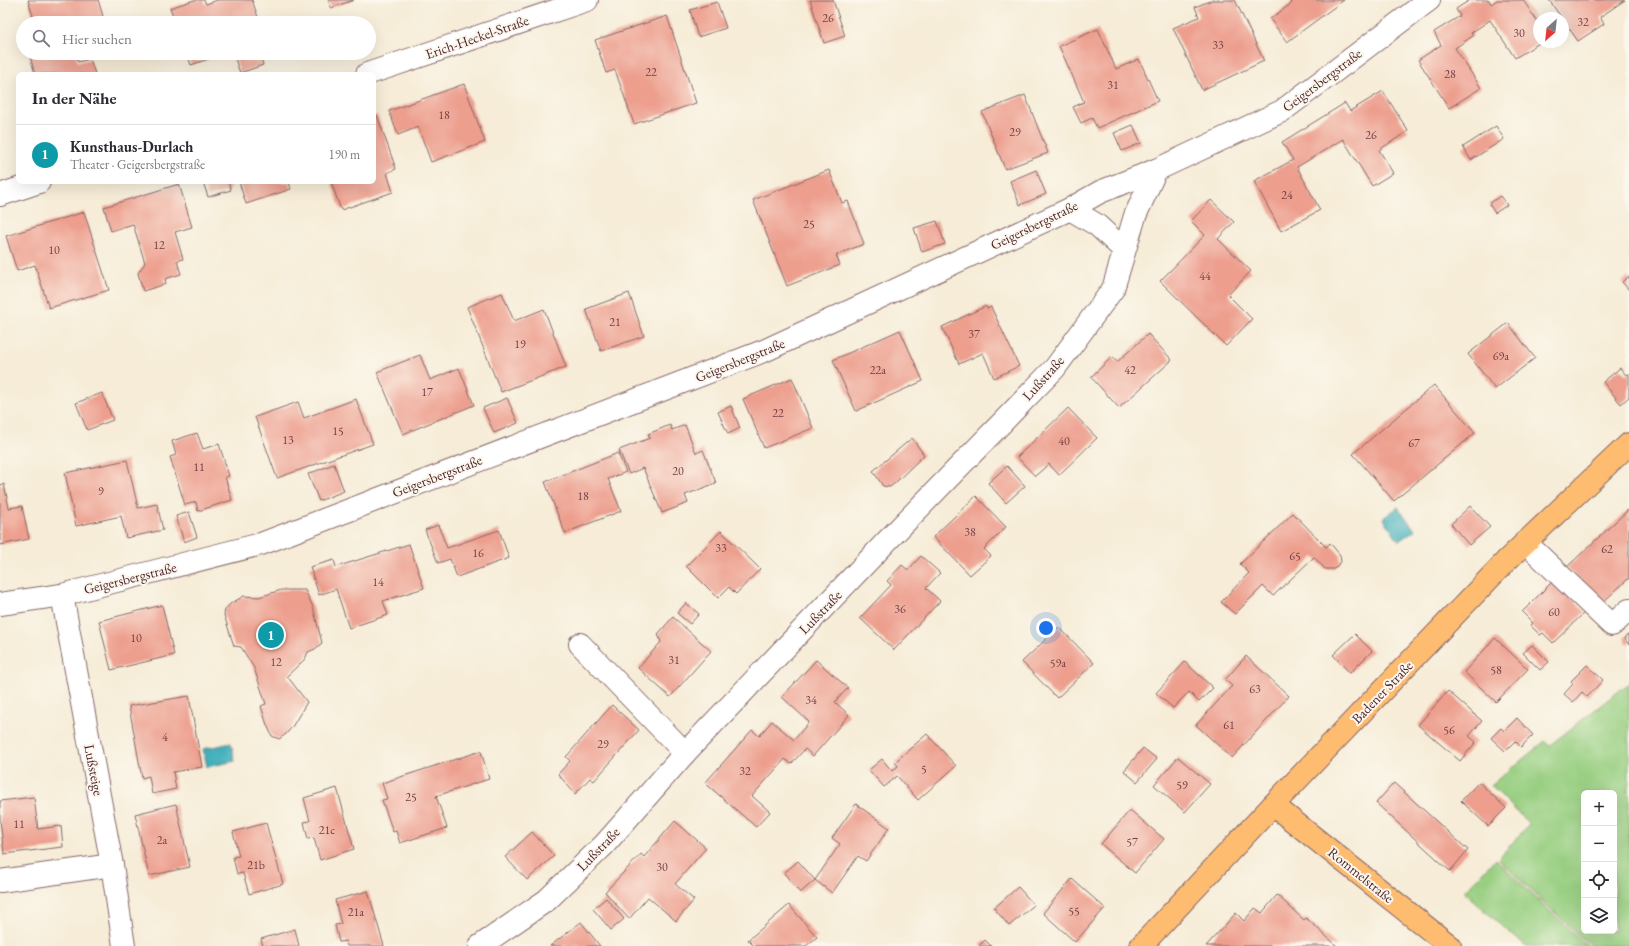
<!DOCTYPE html>
<html lang="de">
<meta charset="utf-8">
<style>
body{margin:0;font-family:"EB Garamond",serif;background:#f2f2f3;color:#2b2b33}
.controls{position:absolute;right:12px;bottom:12px;display:grid;overflow:hidden;border-radius:6px;box-shadow:0 4px 16px #0002}
.controls button{width:36px;height:36px;display:grid;place-items:center;padding:0;border:0;border-bottom:1px solid #e1e1e2;background:#fff;color:#2b2b33;font:20px sans-serif}
.compass{position:absolute;left:1533px;top:12px;width:36px;height:36px;border-radius:50%;background:#fff;box-shadow:0 4px 16px #0002;rotate:207deg}
.you{position:absolute;left:1046px;top:628px;width:14px;height:14px;margin:-10px;border:3px solid #fff;border-radius:50%;background:#1a73e8;box-shadow:0 0 0 6px #1a73e833}
.badge{display:grid;place-items:center;width:26px;height:26px;border-radius:50%;background:#1a73e8;color:#fff;font-size:13px;font-weight:700}
.pin{position:absolute;translate:-50% -50%;border:2px solid #fff;box-shadow:0 1px 4px #0006}
.list{margin:0;padding:0;list-style:none}
h2{display:flex;justify-content:space-between;align-items:center;height:52px;margin:0;padding:0 16px;font-size:17px}
h2 small{font-size:13px;font-weight:400;color:#7c7c81}
.list li{display:grid;grid-template-columns:26px 1fr auto;gap:12px;align-items:center;box-sizing:border-box;height:60px;padding:0 16px;border-top:1px solid #e1e1e2}
.list b{display:block;font-size:15px;white-space:nowrap}
.list p{margin:0;font-size:13px;white-space:nowrap;color:#7c7c81}
.list em{font-size:13px;font-style:normal;color:#7c7c81}
.icon{flex:none;width:22px;height:22px;fill:none;stroke:currentColor;stroke-width:2;stroke-linecap:round;stroke-linejoin:round}
.map{position:relative;flex:none;width:1629px;height:946px;overflow:hidden}
.search{position:absolute;background:#fff;box-shadow:0 4px 16px #0002;left:16px;top:16px;width:360px;height:44px;display:flex;align-items:center;gap:10px;box-sizing:border-box;padding:0 14px;border-radius:22px;color:#7c7c81;font-size:15px}
.panel{position:absolute;background:#fff;box-shadow:0 4px 16px #0002;left:16px;top:72px;width:360px;height:112px;border-radius:6px}
.map>svg:first-child{display:block}
</style>
<div class="map">
<svg width="1629" height="946" viewBox="0 0 1629 946">
<rect width="100%" height="100%" fill="#fbf7ec"/>
<filter id="ink" filterUnits="userSpaceOnUse"><feTurbulence type="fractalNoise" baseFrequency=".025" numOctaves="2"/><feDisplacementMap in="SourceGraphic" scale="8" xChannelSelector="R" yChannelSelector="G"/><feConvolveMatrix kernelMatrix="1 2 1 2 8 2 1 2 1" color-interpolation-filters="sRGB"/></filter>
<filter id="wash" filterUnits="userSpaceOnUse"><feTurbulence type="fractalNoise" baseFrequency=".012" numOctaves="4" result="noise"/><feDisplacementMap in="SourceGraphic" scale="16" xChannelSelector="R" yChannelSelector="G"/><feGaussianBlur stdDeviation="0.9" result="paint"/><feColorMatrix in="noise" values="0 0 0 0 0 0 0 0 0 0 0 0 0 0 0 0 0 1.4 0 .05"/><feComposite in="paint" operator="in"/></filter>
<g filter="url(#wash)">
<rect width="100%" height="100%" fill="#f6ecd7"/>
<g fill="#98cf81" stroke="#717756" fill-rule="evenodd">
<path d="M1629 683V946H1590L1498 859 1529 824 1491 785 1545 741 1550 745ZM1584 793H1614V931H1584Z"/>
<path d="M1495 859 1587 946H1525L1464 892Z"/>
</g>
<g fill="#40afbb" stroke="#456773">
<path d="M1398 507 1415 530 1399 541 1383 518Z"/>
<path d="M231 743 235 761 207 767 203 749Z"/>
</g>
<g id="blocks">
<g fill="#ed9e8d">
<path d="M28 0H98L103 16 82 23H35Z"/>
<path d="M194 0H204L206 4 218 0H252L260 23H176L170 8Z"/>
<path d="M328 0H354L331 8Z"/>
<path d="M810 0H833L845 36 824 43Z"/>
<path d="M1212 0H1235L1264 61 1202 90 1173 28 1199 17 1195 7Z"/>
<path d="M1289 0H1344L1287 42 1270 19 1292 3Z"/>
<path d="M1470 0H1489L1491 4 1497 0H1523L1539 24V42H1541L1515 58 1490 20 1471 33 1473 36 1455 48 1481 88 1449 108 1418 60 1441 45 1434 32 1460 16 1456 9Z"/>
<path d="M1549 0H1625L1600 17 1604 24 1578 41Z"/>
<path d="M717 2 726 28 698 37 690 10Z"/>
<path d="M667 16 696 103 634 124 615 70 606 73 595 40Z"/>
<path d="M1098 29 1116 69 1139 59 1158 101 1097 128 1092 118 1081 123 1073 107 1084 102 1059 46Z"/>
<path d="M29 53H75L78 62 90 59 95 74H35Z"/>
<path d="M187 53H226L191 65Z"/>
<path d="M233 53H260L263 65 240 73Z"/>
<path d="M464 84 485 142 431 162 418 127 398 135 389 111Z"/>
<path d="M1383 91 1408 131 1379 150 1393 173 1372 186 1343 139 1297 167 1320 210 1281 231 1254 181 1293 160 1282 142 1345 103 1350 111Z"/>
<path d="M1025 95 1048 153 1005 169 982 112Z"/>
<path d="M377 115 396 169 387 173 393 192 341 210 331 182H374V116Z"/>
<path d="M1133 125 1141 143 1122 151 1114 133Z"/>
<path d="M1496 126 1504 139 1471 160 1463 147Z"/>
<path d="M829 170 842 203 848 201 864 244 836 255 840 265 787 286 753 200Z"/>
<path d="M1036 170 1046 194 1020 205 1010 181Z"/>
<path d="M203 182H228L231 190 208 197Z"/>
<path d="M239 182H289L291 189 246 204Z"/>
<path d="M179 184 192 227 175 232 183 259 177 261 181 274 165 279 166 284 143 291 138 273 145 263 133 224 111 231 104 207Z"/>
<path d="M1500 196 1507 205 1495 213 1489 204Z"/>
<path d="M1211 200 1234 222 1218 239 1251 271 1228 295 1252 319 1226 346 1160 281 1205 235 1191 221Z"/>
<path d="M84 212 109 290 49 308 35 265 17 271 6 236Z"/>
<path d="M937 221 945 244 922 252 914 228Z"/>
<path d="M1629 276V290L1622 282Z"/>
<path d="M502 293 514 321 544 309 566 367 501 392 467 307Z"/>
<path d="M629 293 644 336 601 351 586 309Z"/>
<path d="M986 306 987 309 991 307 1019 366 994 378 983 353 959 364 942 327Z"/>
<path d="M1508 323 1535 358 1495 389 1468 354Z"/>
<path d="M900 330 923 381 856 411 833 360Z"/>
<path d="M1148 334 1172 360 1119 408 1091 377 1112 357 1117 362Z"/>
<path d="M420 355 430 380 459 368 474 405 403 434 377 372Z"/>
<path d="M1620 368 1626 375 1629 373V397L1621 404 1603 382Z"/>
<path d="M792 378 813 428 764 448 743 399Z"/>
<path d="M1434 385 1475 433 1394 501 1353 454Z"/>
<path d="M102 393 113 420 87 430 76 403Z"/>
<path d="M507 398 518 423 494 433 483 408Z"/>
<path d="M356 399 373 444 277 478 255 417 298 402 304 418Z"/>
<path d="M731 406 740 428 728 434 718 412Z"/>
<path d="M1068 408 1097 438 1059 475 1049 464 1035 476 1017 457Z"/>
<path d="M670 425 672 430 685 425 696 453 703 450 716 483 685 495 688 503 662 513 643 468 629 474 619 450 650 438 648 434Z"/>
<path d="M197 433 203 449 219 444 229 476 225 477 232 500 198 511 196 502 185 505 170 457 176 455 172 441Z"/>
<path d="M912 438 924 455 895 483 890 487 883 486 873 471Z"/>
<path d="M618 453 626 472 608 479 621 511 565 533 545 482Z"/>
<path d="M127 460 138 508 157 504 163 530 126 538 121 516 76 526 65 473Z"/>
<path d="M334 464 344 491 319 501 308 474Z"/>
<path d="M1007 466 1025 486 1006 503 988 483Z"/>
<path d="M4 484 9 508 22 506 29 539 0 545V485Z"/>
<path d="M976 496 1006 527 984 549 991 556 970 575 933 537Z"/>
<path d="M1470 506 1490 527 1469 545 1451 524Z"/>
<path d="M1629 509V578L1601 604 1567 567Z"/>
<path d="M189 512 197 537 184 542 176 516Z"/>
<path d="M1293 513 1326 547 1330 543 1340 555 1341 562 1334 569H1325L1314 557 1273 596 1263 586 1235 614 1221 602 1249 573 1240 564Z"/>
<path d="M438 525 447 548 499 530 509 558 457 577 450 559 438 563 425 530Z"/>
<path d="M721 531 760 569 736 594 729 587 718 598 686 566Z"/>
<path d="M409 544 424 588 383 601 388 615 349 628 336 589 319 595 310 567 334 560 336 567Z"/>
<path d="M921 556 940 573 926 588 940 601 894 650 860 618 891 585 887 581 902 565 908 570Z"/>
<path d="M1554 580 1585 612 1553 643 1543 633 1540 635 1530 625 1533 623 1522 612Z"/>
<path d="M281 590H305L313 607 322 643 315 649 308 652 305 659 287 676 307 702 292 727 286 734 279 739 272 736 267 725 261 706 266 704 254 668 241 647 234 646 224 615 225 610 230 604 244 596 259 597Z"/>
<path d="M686 603 699 614 690 624 677 613Z"/>
<path d="M162 605 174 655 111 670 99 621Z"/>
<path d="M673 617 711 651 670 697 638 668 661 642 658 634Z"/>
<path d="M1059 627 1094 663 1057 698 1022 662Z"/>
<path d="M1355 634 1372 651 1350 673 1333 655Z"/>
<path d="M1629 634V645L1624 638Z"/>
<path d="M1495 638 1528 669 1496 702 1464 672Z"/>
<path d="M1532 645 1549 662 1540 670 1523 653Z"/>
<path d="M1246 656 1289 696 1232 758 1196 725 1232 686 1225 680Z"/>
<path d="M816 660 848 688 835 702 849 715 813 756 805 749 791 764 785 759 752 796 770 812 756 827 705 783 752 730 759 736 772 721 794 740 809 722 782 697Z"/>
<path d="M1185 662 1213 688 1199 702 1189 692 1173 708 1156 693Z"/>
<path d="M1587 665 1603 680 1587 697 1582 692 1573 702 1564 694 1573 684 1571 681Z"/>
<path d="M1448 691 1482 721 1469 736 1476 742 1460 761 1418 725Z"/>
<path d="M189 696 202 767 173 772 176 789 152 794 149 776 142 778 129 706Z"/>
<path d="M612 705 639 730 594 781 590 778 575 794 558 774 570 761 566 757Z"/>
<path d="M1517 718 1533 735 1521 747 1515 741 1505 751 1491 738 1501 728 1504 731Z"/>
<path d="M927 734 956 766 918 800 897 776 884 787 869 770 882 759 892 771 898 766 895 762Z"/>
<path d="M1143 748 1157 759 1137 782 1124 771Z"/>
<path d="M481 751 489 779 436 796 447 828 400 843 396 831 393 832 382 800 387 799 382 783Z"/>
<path d="M1178 757 1210 784 1185 812 1154 785Z"/>
<path d="M1479 782 1506 808 1488 826 1461 801Z"/>
<path d="M1394 783 1468 850 1450 871 1376 803Z"/>
<path d="M337 788 354 849 320 860 314 838 308 839 304 822 310 821 304 798Z"/>
<path d="M34 797 38 829 61 826 63 847 4 854 0 820V801Z"/>
<path d="M176 804 190 867 149 876 135 814Z"/>
<path d="M856 804 889 828 866 861 858 856 832 893 815 880 840 844 832 838Z"/>
<path d="M1130 810 1164 839 1135 873 1101 844Z"/>
<path d="M675 821 706 848 675 884 694 900 676 921 648 897 629 919 605 892 641 854 644 857Z"/>
<path d="M266 823 283 884 249 894 243 873 237 874 233 857 239 856 233 832Z"/>
<path d="M532 832 554 856 527 880 505 857Z"/>
<path d="M798 861 815 880 800 893 784 873Z"/>
<path d="M1072 879 1105 908 1075 942 1043 913Z"/>
<path d="M1018 887 1034 905 1009 926 994 908Z"/>
<path d="M368 891 384 946H347L346 941 339 942 335 925 341 924 335 900Z"/>
<path d="M1277 895 1304 920 1306 918 1337 946H1206L1236 913 1244 921 1255 908 1262 913Z"/>
<path d="M606 898 624 919 611 930 593 909Z"/>
<path d="M789 905 817 937 806 946H754L748 940Z"/>
<path d="M581 922 600 946H550L554 943Z"/>
<path d="M295 929 299 946H263L261 939Z"/>
<path d="M985 940 991 946H979Z"/>
</g>
</g>
</g>
<g filter="url(#ink)">
<use href="#blocks" fill-opacity="0" stroke="#866767" stroke-width="1"/>
<g fill="none" stroke-linecap="round" stroke-linejoin="round">
<g stroke="#866767" stroke-width="24">
<g id="minor">
<path d="M367 74 587 0"/>
<path d="M0 195 39 182"/>
<path d="M1070 209 1097 225 1124 250"/>
<path d="M1525 542 1612 625 1629 610"/>
<path d="M62 595 112 865 124 946"/>
<path d="M0 604 62 595 261 544 766 350 1070 209 1100 192 1156 170 1282 111 1429 0"/>
<path d="M580 644 685 753"/>
<path d="M0 881 112 865"/>
<path d="M480 946 547 900 604 845 685 753 885 543 1055 368 1113 289 1135 216 1156 170"/>
</g>
</g>
<g stroke="#866767" stroke-width="24">
<g id="major">
<path d="M1273 805 1450 946"/>
<path d="M1141 946 1273 805 1506 561 1629 444"/>
</g>
</g>
<use href="#minor" stroke="#fff" stroke-width="22"/>
<use href="#major" stroke="#febc70" stroke-width="22"/>
</g>
</g>
<g text-anchor="middle" stroke-width="4" stroke-linejoin="round" paint-order="stroke">
<g font-size="12" fill="#733f44">
<text x="828" y="22">26</text>
<text x="1583" y="26">32</text>
<text x="1519" y="37">30</text>
<text x="1218" y="49">33</text>
<text x="651" y="76">22</text>
<text x="1450" y="78">28</text>
<text x="1113" y="89">31</text>
<text x="444" y="119">18</text>
<text x="1015" y="136">29</text>
<text x="1371" y="139">26</text>
<text x="1287" y="199">24</text>
<text x="809" y="228">25</text>
<text x="159" y="249">12</text>
<text x="54" y="254">10</text>
<text x="1205" y="280">44</text>
<text x="615" y="326">21</text>
<text x="974" y="338">37</text>
<text x="520" y="348">19</text>
<text x="1501" y="360">69a</text>
<text x="878" y="374">22a</text>
<text x="1130" y="374">42</text>
<text x="427" y="396">17</text>
<text x="778" y="417">22</text>
<text x="338" y="435">15</text>
<text x="288" y="444">13</text>
<text x="1064" y="445">40</text>
<text x="1414" y="447">67</text>
<text x="199" y="471">11</text>
<text x="678" y="475">20</text>
<text x="101" y="495">9</text>
<text x="583" y="500">18</text>
<text x="970" y="536">38</text>
<text x="721" y="552">33</text>
<text x="1607" y="553">62</text>
<text x="478" y="557">16</text>
<text x="1295" y="560">65</text>
<text x="378" y="586">14</text>
<text x="900" y="613">36</text>
<text x="1554" y="616">60</text>
<text x="136" y="642">10</text>
<text x="674" y="664">31</text>
<text x="276" y="666">12</text>
<text x="1058" y="667">59a</text>
<text x="1496" y="674">58</text>
<text x="1255" y="693">63</text>
<text x="811" y="704">34</text>
<text x="1229" y="729">61</text>
<text x="1449" y="734">56</text>
<text x="165" y="741">4</text>
<text x="603" y="748">29</text>
<text x="924" y="773">5</text>
<text x="745" y="775">32</text>
<text x="1182" y="789">59</text>
<text x="411" y="801">25</text>
<text x="19" y="828">11</text>
<text x="327" y="834">21c</text>
<text x="162" y="844">2a</text>
<text x="1132" y="846">57</text>
<text x="256" y="869">21b</text>
<text x="662" y="871">30</text>
<text x="1074" y="915">55</text>
<text x="356" y="916">21a</text>
</g>
<g font-size="14" fill="#4a1f2b" stroke="#fbf7ec">
<text transform="translate(477 37) rotate(-19)" y="5">Erich-Heckel-Straße</text>
<text transform="translate(1322 80) rotate(-37)" y="5">Geigersbergstraße</text>
<text transform="translate(1034 225) rotate(-26)" y="5">Geigersbergstraße</text>
<text transform="translate(740 360) rotate(-22)" y="5">Geigersbergstraße</text>
<text transform="translate(1043 378) rotate(-48)" y="5">Lußstraße</text>
<text transform="translate(437 476) rotate(-21)" y="5">Geigersbergstraße</text>
<text transform="translate(130 578) rotate(-14)" y="5">Geigersbergstraße</text>
<text transform="translate(820 612) rotate(-46)" y="5">Lußstraße</text>
<text transform="translate(1382 692) rotate(-46)" y="5">Badener Straße</text>
<text transform="translate(94 770) rotate(79)" y="5">Lußsteige</text>
<text transform="translate(598 849) rotate(-46)" y="5">Lußstraße</text>
<text transform="translate(1361 875) rotate(39)" y="5">Rommelstraße</text>
</g>
</g>
</svg>
<div class="controls">
<button>+</button>
<button>−</button>
<button><svg class="icon" aria-label="locate" viewBox="0 0 24 24"><circle cx="12" cy="12" r="6"/><path d="M12 2v4M12 18v4M2 12h4M18 12h4"/></svg></button>
<button><svg class="icon" aria-label="layers" viewBox="0 0 24 24"><path d="M12 4l9 5-9 5-9-5zM3 14l9 5 9-5"/></svg></button>
</div>
<svg class="compass" viewBox="-18 -18 36 36"><path d="M0-13l5 13h-10z" fill="#e53935"/><path d="M0 13l5-13h-10z" fill="#7c7c81"/></svg>
<div class="you"></div>
<div class="pin badge" style="left:271px;top:635px;background:#0f9aa8">1</div>
<div class="search"><svg class="icon" aria-label="search" viewBox="0 0 24 24"><circle cx="10" cy="10" r="6"/><path d="M15 15l6 6"/></svg>Hier suchen</div>
<section class="panel">
<h2>In der Nähe<small></small></h2>
<ul class="list">
<li><span class="badge" style="background:#0f9aa8">1</span><div><b>Kunsthaus-Durlach</b><p>Theater · Geigersbergstraße</p></div><em>190 m</em></li>
</ul>
</section>
</div>
